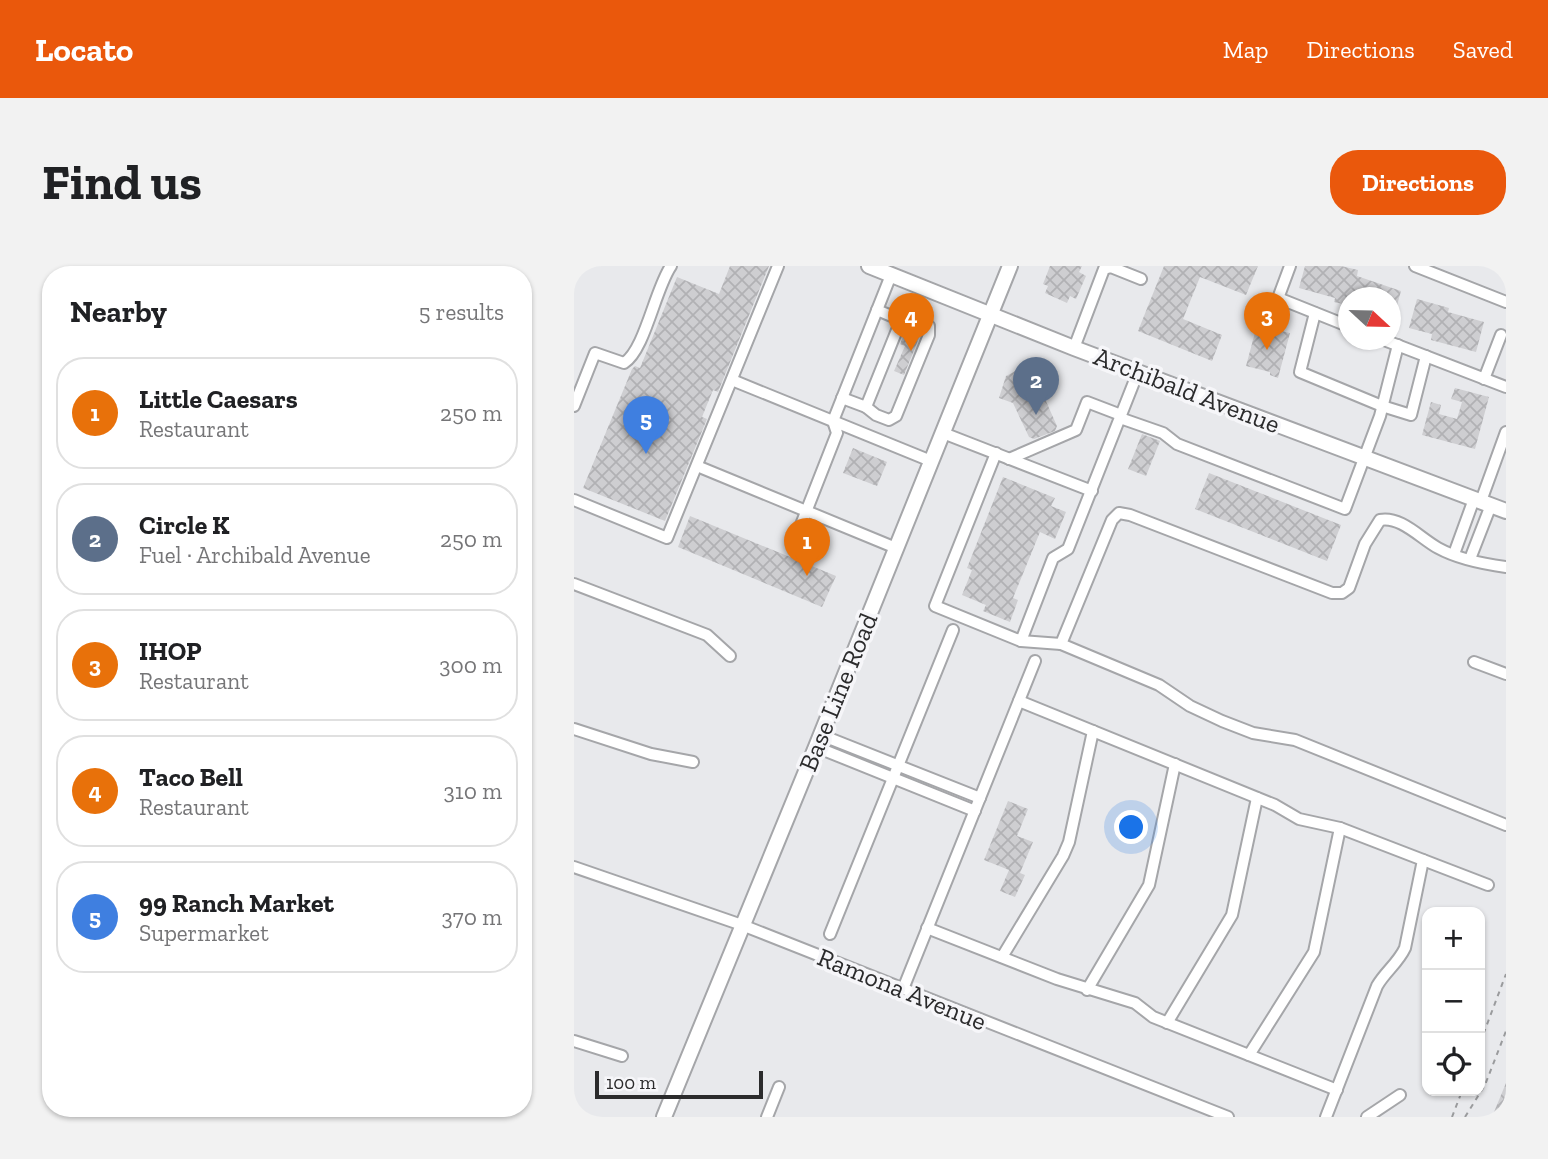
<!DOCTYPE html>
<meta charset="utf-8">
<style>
body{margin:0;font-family:"Zilla Slab",serif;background:#f2f2f2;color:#202124}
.controls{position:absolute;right:21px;bottom:21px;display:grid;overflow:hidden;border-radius:14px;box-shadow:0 2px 5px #0004}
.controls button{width:63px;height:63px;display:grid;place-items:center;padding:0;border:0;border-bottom:2px solid #e0e0e0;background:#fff;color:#202124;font:35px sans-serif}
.compass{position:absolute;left:764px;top:21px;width:63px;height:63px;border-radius:50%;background:#fff;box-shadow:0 2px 5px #0004;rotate:112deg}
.scale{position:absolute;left:21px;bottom:18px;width:168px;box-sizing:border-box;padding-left:7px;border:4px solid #2b2b2c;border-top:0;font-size:19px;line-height:24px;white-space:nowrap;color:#2b2b2c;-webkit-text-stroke:5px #f6f6f9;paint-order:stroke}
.you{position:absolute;left:558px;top:562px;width:24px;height:24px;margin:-18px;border:5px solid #fff;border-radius:50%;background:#1a73e8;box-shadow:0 0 0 10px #1a73e833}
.badge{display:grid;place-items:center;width:46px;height:46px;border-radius:50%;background:#ea580c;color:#fff;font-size:23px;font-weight:700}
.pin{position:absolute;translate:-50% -58px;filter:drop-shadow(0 2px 4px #0008)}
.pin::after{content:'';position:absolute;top:37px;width:24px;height:21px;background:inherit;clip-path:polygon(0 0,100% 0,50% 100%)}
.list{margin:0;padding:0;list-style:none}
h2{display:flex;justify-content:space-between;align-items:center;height:91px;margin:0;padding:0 28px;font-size:30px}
h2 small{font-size:23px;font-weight:400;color:#757577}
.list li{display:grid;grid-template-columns:46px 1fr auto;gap:21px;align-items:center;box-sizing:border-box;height:112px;margin:0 14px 14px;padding:0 14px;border:2px solid #e0e0e0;border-radius:28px}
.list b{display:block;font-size:26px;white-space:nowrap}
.list p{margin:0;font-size:23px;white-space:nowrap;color:#757577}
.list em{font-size:23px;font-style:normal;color:#757577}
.icon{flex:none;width:38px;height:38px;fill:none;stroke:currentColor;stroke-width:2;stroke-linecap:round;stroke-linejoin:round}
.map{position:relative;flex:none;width:932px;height:851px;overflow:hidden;border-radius:28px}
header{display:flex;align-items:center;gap:42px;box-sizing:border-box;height:98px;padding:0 35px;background:#ea580c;color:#fff}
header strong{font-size:33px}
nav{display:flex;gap:38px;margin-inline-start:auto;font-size:24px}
.intro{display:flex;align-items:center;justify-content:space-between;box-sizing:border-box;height:168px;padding:0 42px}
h1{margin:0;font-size:49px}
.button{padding:18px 32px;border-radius:28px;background:#ea580c;color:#fff;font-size:24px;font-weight:700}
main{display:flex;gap:42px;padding:0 42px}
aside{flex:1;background:#fff;border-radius:28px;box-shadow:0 2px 5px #0004}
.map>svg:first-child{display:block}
</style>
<header>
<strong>Locato</strong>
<nav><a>Map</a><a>Directions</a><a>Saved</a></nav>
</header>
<div class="intro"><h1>Find us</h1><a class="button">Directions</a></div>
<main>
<aside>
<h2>Nearby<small>5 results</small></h2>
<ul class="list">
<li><span class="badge" style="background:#e8710a">1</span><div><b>Little Caesars</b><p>Restaurant</p></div><em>250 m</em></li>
<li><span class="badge" style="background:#5c6f8a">2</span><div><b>Circle K</b><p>Fuel · Archibald Avenue</p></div><em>250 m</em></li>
<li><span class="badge" style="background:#e8710a">3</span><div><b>IHOP</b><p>Restaurant</p></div><em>300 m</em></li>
<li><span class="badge" style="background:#e8710a">4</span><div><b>Taco Bell</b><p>Restaurant</p></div><em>310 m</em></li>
<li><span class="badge" style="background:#3f7fe0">5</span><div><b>99 Ranch Market</b><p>Supermarket</p></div><em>370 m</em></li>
</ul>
</aside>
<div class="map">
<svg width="932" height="851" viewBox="0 0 932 851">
<defs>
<pattern id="building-cross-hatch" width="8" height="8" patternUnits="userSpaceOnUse" patternTransform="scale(1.75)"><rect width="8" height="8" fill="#ceced1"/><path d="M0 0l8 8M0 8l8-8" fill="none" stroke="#b1b1b4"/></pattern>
</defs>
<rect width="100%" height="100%" fill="#e8e9ec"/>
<g fill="url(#building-cross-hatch)">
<path d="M156 0H195L144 126 139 124 128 151 133 153 91 255 9 222 58 103 61 100 66 102 103 11 145 28Z"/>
<path d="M476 0H508L505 6 512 10 502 33 496 30 493 37 471 27 474 20 469 18Z"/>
<path d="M590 0H684L672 29 626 11 609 53 648 69 638 95 564 65Z"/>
<path d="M731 0H767L784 4 783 10 827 25 819 54H816V32H774V39L760 36 761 32 725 22Z"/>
<path d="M843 33 875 42 874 46 910 56 902 86 857 74 858 68 835 62Z"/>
<path d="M683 59 716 67 704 112 696 109V106L672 100Z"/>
<path d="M340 62 347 64V67L330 109 320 105 331 80 326 78 330 69 334 71 337 63Z"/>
<path d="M451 100 474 109 467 124 483 160 481 165 460 173 455 171 439 137 425 132 432 110Z"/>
<path d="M881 122 915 131 901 183 848 169 857 136 867 139 865 148 883 153 888 136 877 133Z"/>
<path d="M568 168 586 175 572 210 554 203Z"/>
<path d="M279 182 313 196 303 220 269 207Z"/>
<path d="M635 207 767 259 753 295 621 243Z"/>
<path d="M429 211 481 232 477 240 492 246 481 273 466 266 439 332 444 334 436 356 409 345 412 339 388 329 398 304 393 302Z"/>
<path d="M116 250 262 310 248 341 104 281Z"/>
<path d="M434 535 454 543 443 570 459 576 446 607 451 609 441 631 426 625 435 604 410 594Z"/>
<path d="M932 818V851H918L932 817Z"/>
</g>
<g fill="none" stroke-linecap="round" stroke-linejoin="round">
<g stroke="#a5a6a9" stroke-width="14">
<g id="minor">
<path d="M841 0 932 36"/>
<path d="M704 32 774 60"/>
<path d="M741 47 726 106 808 140 837 149 852 90"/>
<path d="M696 54 716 0"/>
<path d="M810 74 932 121"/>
<path d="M500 82 530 3 537 1 567 13"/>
<path d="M910 113 927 69"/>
<path d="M158 114 357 195"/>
<path d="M268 132 292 141 327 54 303 44"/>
<path d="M0 140 21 87 50 97C71 84 81 23 97 0"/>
<path d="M292 141 302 149 315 154 322 150 355 69V60L349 56 333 51 327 54"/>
<path d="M546 152 589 167 603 178 771 243 806 150 824 79"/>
<path d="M369 167 518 225"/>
<path d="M422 187 361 340 447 375 487 378 585 419 616 440 648 455 679 467 721 474 932 559"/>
<path d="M435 193 502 164 513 136 547 149"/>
<path d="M123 200 322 282"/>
<path d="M0 234 93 272 204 0"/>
<path d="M907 235 932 166"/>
<path d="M221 274 263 167 259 155 317 9"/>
<path d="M880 288 900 233"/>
<path d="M896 293 917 239"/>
<path d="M0 318 133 369 156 390"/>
<path d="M447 375 479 292 494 283 564 106"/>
<path d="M487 378 538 254 545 247 556 249 758 327H768L775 322 791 278 806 254C827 250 846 272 864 282 884 293 909 298 932 301"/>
<path d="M900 396 932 408"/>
<path d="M445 435 701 539 725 553 766 562 914 619"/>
<path d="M0 463 77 488 119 496"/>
<path d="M247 469 406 532"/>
<path d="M242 481 401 545"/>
<path d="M0 601 168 659 654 851"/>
<path d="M353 662 483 713 561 737 579 751 763 824"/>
<path d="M256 668 379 364"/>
<path d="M428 691 489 590 495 576 519 465"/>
<path d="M329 723 461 395"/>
<path d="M513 724 575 619 601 498"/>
<path d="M593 757 658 649 683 532"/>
<path d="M0 775 48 790"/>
<path d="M675 789 740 686 766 562"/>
<path d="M193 851 205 821"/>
<path d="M752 851 803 720C811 706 824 697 831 682L849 594"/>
<path d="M793 851 826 829"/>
</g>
</g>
<g stroke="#a5a6a9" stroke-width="18">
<g id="major">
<path d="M295 0 500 82 932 245"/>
<path d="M90 851 242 481 436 0"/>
</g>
</g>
<g stroke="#9a9b9d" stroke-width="2" stroke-dasharray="5 5" stroke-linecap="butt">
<path d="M906 777 932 708"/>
<path d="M878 851 888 825"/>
<path d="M891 851 911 819 932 765"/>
</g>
<use href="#minor" stroke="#fff" stroke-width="10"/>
<use href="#major" stroke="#fff" stroke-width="14"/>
</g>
<g text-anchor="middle" stroke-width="7" stroke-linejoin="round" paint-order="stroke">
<g font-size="26" fill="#2b2b2c" stroke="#f6f6f9">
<text transform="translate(613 124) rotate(21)" y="9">Archibald Avenue</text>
<text transform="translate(264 426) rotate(-68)" y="9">Base Line Road</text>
<text transform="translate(328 723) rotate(22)" y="9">Ramona Avenue</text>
</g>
</g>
</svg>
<div class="controls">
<button>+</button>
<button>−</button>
<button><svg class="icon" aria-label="locate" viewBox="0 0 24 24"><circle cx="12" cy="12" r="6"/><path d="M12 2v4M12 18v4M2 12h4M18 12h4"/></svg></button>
</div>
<svg class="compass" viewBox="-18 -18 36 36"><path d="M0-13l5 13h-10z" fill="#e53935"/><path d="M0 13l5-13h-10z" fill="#757577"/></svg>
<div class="scale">100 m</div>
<div class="you"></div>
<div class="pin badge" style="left:233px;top:310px;background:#e8710a">1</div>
<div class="pin badge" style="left:462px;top:149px;background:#5c6f8a">2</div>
<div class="pin badge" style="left:693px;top:84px;background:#e8710a">3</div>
<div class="pin badge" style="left:337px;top:85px;background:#e8710a">4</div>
<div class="pin badge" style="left:72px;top:188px;background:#3f7fe0">5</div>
</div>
</main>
